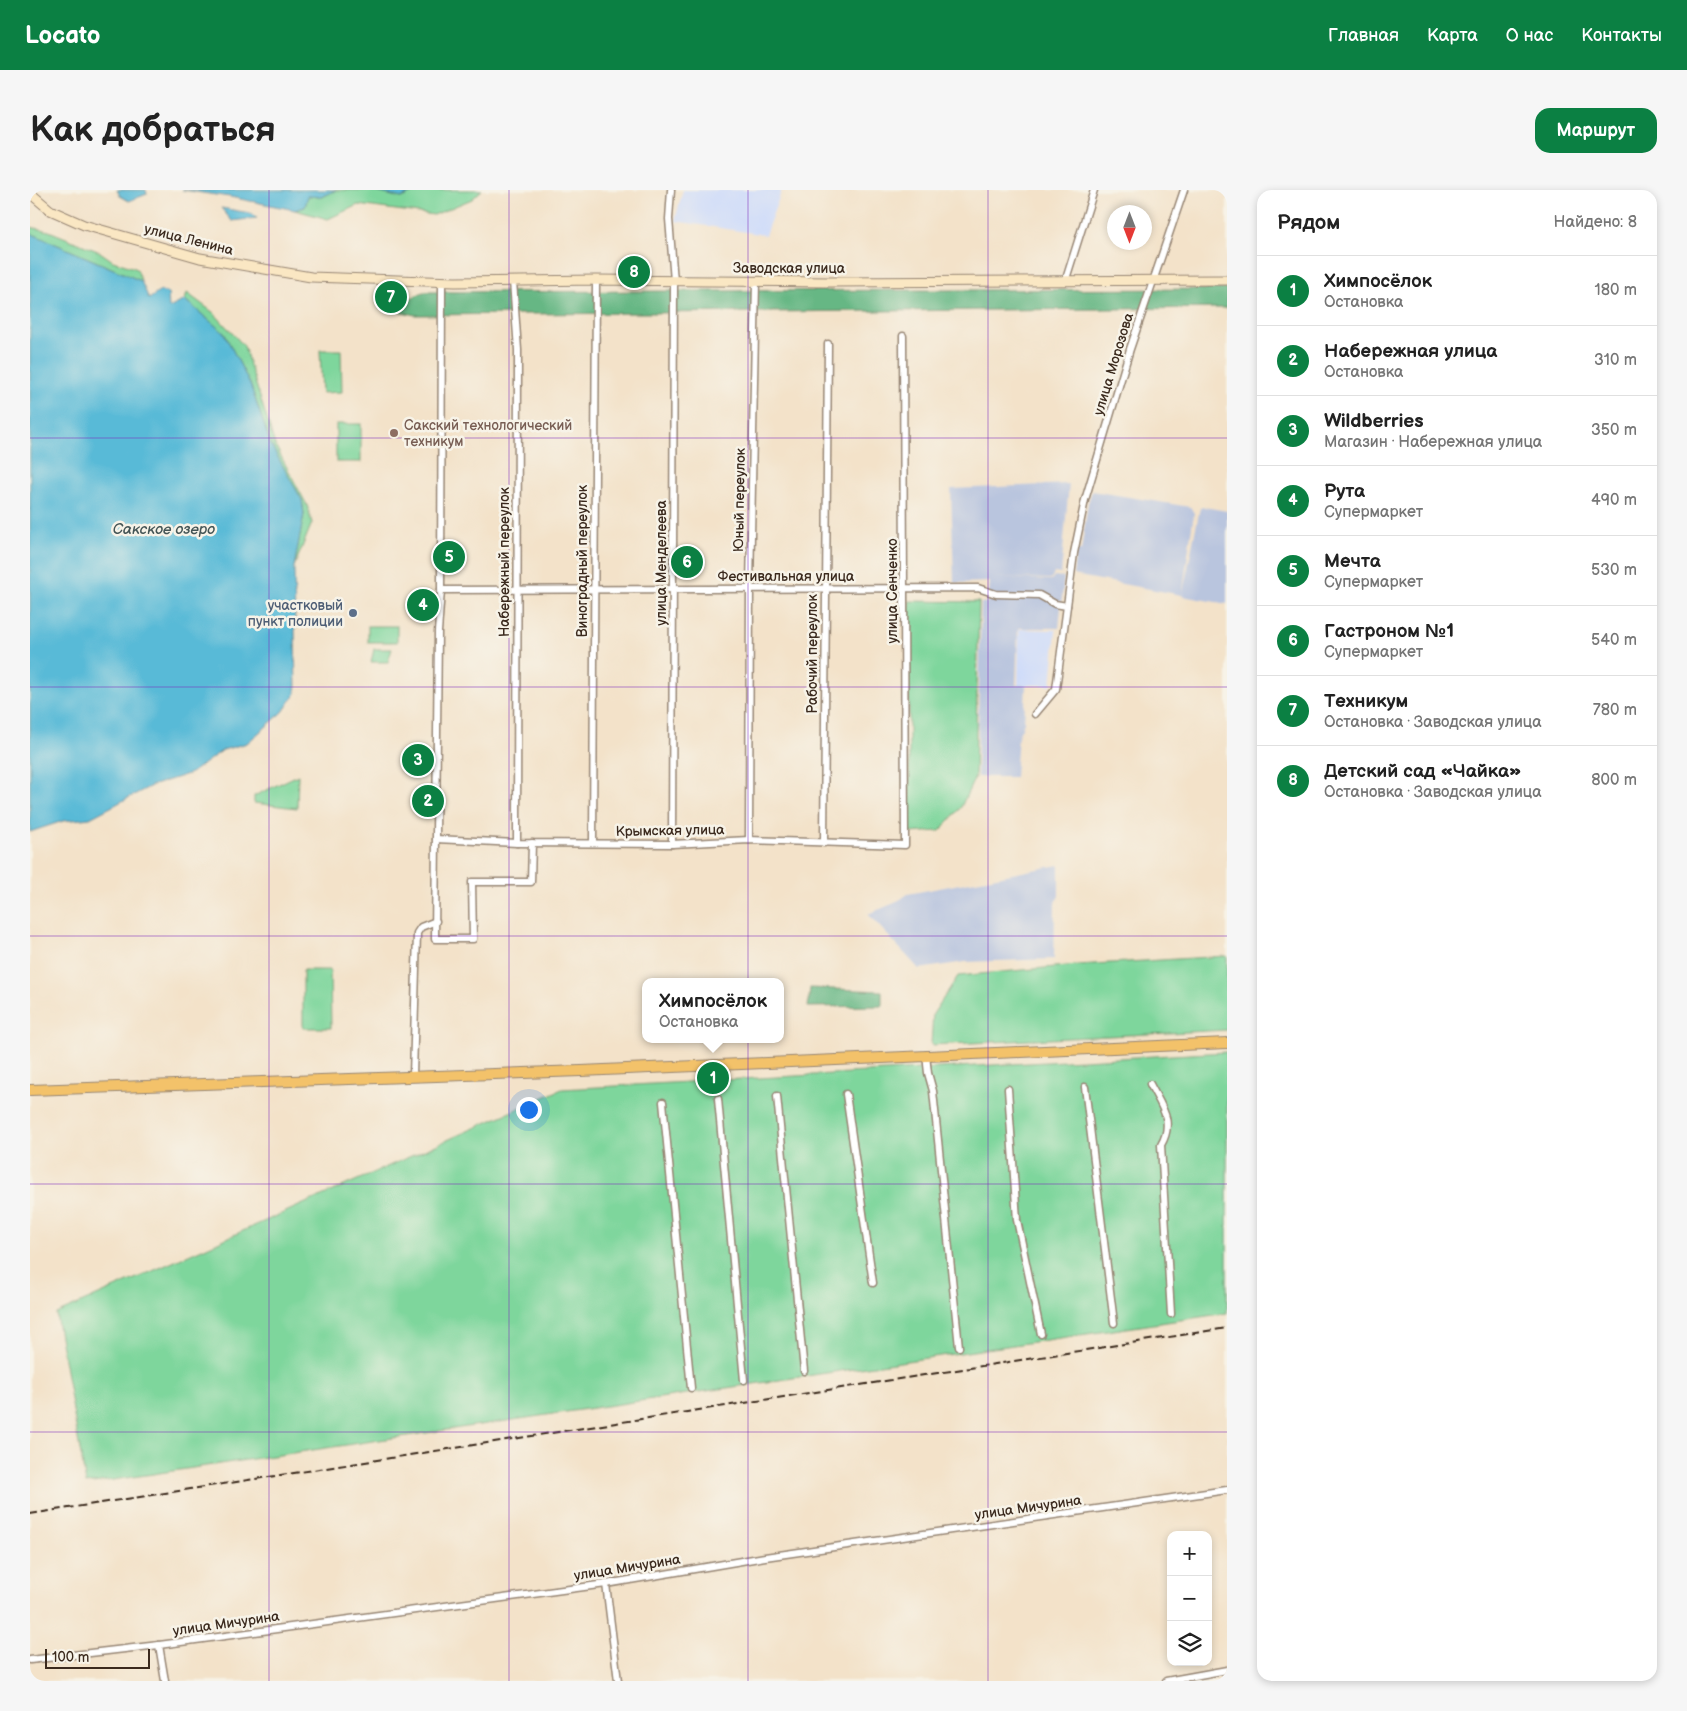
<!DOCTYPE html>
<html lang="ru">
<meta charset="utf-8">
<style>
body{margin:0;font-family:"Balsamiq Sans",sans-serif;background:#f6f6f6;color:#222}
.controls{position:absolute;right:15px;bottom:15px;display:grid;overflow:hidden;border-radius:10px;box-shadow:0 2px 8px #0003}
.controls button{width:45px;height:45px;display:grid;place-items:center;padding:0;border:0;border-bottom:1px solid #e0e0e0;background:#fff;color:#222;font:25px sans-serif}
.compass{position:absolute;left:1077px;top:15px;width:45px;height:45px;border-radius:50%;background:#fff;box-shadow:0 2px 8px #0003;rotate:180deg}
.scale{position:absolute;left:15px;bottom:12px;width:105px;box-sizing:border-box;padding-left:5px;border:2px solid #3b2a1e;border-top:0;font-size:14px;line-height:18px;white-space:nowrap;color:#3b2a1e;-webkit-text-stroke:4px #f7f3e8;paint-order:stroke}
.you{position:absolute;left:498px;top:919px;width:18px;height:18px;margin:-12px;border:4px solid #fff;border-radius:50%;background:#1a73e8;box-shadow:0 0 0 8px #1a73e833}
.badge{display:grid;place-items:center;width:32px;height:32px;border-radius:50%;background:#0b8043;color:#fff;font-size:16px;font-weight:700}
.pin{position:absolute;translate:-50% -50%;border:2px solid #fff;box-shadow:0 1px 5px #0006}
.popup{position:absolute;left:612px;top:788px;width:142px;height:65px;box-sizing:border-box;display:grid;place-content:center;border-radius:10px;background:#fff;filter:drop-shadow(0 1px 4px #0005);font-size:16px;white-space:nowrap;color:#767676}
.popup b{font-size:19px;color:#222}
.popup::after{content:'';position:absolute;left:50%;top:100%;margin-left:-10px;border:10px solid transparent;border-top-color:#fff}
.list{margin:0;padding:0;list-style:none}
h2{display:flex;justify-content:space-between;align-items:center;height:65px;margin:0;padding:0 20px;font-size:21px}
h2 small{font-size:16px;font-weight:400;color:#767676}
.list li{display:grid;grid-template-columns:32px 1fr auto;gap:15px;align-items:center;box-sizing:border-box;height:70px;padding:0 20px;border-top:1px solid #e0e0e0}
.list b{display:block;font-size:19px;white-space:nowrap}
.list p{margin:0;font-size:16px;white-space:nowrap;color:#767676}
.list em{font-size:16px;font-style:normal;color:#767676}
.icon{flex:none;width:28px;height:28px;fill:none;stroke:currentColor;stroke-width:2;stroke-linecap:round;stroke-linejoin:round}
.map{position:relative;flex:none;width:1197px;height:1491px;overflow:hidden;border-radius:15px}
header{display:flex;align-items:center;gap:30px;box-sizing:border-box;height:70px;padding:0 25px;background:#0b8043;color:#fff}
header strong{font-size:24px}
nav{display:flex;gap:28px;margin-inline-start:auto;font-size:18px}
.intro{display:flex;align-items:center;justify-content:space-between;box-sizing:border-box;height:120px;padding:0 30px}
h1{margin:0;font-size:35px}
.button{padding:12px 22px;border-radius:15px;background:#0b8043;color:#fff;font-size:18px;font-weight:700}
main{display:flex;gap:30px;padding:0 30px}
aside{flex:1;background:#fff;border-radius:15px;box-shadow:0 2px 8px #0003}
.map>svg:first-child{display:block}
</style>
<header>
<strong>Locato</strong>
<nav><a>Главная</a><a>Карта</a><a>О нас</a><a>Контакты</a></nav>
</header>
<div class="intro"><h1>Как добраться</h1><a class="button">Маршрут</a></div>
<main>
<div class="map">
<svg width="1197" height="1491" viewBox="0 0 1197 1491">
<rect width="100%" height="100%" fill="#f7f3e8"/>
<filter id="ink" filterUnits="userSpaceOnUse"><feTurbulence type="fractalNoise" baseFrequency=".02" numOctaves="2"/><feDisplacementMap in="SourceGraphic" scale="10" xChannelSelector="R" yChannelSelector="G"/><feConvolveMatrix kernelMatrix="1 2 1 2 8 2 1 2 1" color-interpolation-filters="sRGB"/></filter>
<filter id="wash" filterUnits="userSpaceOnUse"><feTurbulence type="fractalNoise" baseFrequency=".0096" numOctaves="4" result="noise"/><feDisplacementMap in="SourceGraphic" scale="20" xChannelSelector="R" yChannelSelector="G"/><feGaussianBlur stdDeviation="1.12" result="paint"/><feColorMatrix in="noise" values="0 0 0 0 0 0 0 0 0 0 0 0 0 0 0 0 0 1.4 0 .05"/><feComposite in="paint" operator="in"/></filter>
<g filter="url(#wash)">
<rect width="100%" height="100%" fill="#f3e2c9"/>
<g fill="#cedbfa">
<path d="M653 0H752L735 45 645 31Z"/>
<path d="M989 439 1026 440 1021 495H988Z"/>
</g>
<g fill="#b9c5de">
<path d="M1039 294 1031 384 1024 383 1021 389 960 387 1022 390 1024 386 1034 387 1029 438H988L986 495H996L994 533 988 546 985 587H947L951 413 958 412 960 392 924 393 921 299Z"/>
<path d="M1062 301 1160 317 1164 323 1152 405 1043 385 1046 360 1051 361 1058 313Z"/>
<path d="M1174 317 1197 321V414L1152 406 1170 318Z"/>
<path d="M1029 675V706L1025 713 1024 769 935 772 889 779 838 724 865 713 878 704Z"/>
</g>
<g fill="#7ed69c" stroke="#5c805d">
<path d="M306 0H340L371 8 388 0H452L442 9 404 25 328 15 298 29 265 20 275 17 278 5 292 7Z"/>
<path d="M0 37 19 41 70 62 83 71 105 78 108 81 111 91 0 43Z"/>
<path d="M157 103 184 123 214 156 245 255 277 315 282 333 264 377 274 324 272 310 241 255 220 194 194 143 155 110Z"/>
<path d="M290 160H311L312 202 292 203Z"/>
<rect x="306" y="234" width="25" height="38"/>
<path d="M879 411 949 412 945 587 931 617 910 641 879 643Z"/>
<rect x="338" y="436" width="29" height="16"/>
<path d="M344 459H362L358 472H341Z"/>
<path d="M268 585 267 618 224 613V606Z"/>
<path d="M1197 766V840L901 855 903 824 928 786 1047 775Z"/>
<path d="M273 780H300L301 838H273Z"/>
<path d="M1197 862V1123L56 1294 26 1124 532 899Z"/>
</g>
<g fill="#66b784" stroke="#507051">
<path d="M1197 99V118L385 125 359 119 393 102Z"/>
<path d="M780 798 852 801V816L778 817Z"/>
</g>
<g fill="#59bad7" stroke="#4a727a">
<path d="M87 0H116L117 4 99 11 90 6Z"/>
<path d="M152 0H306L292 7 278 6 275 17 265 20 200 7Z"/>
<path d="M340 0H388L371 8Z"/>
<path d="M191 18 220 23 227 28 202 31Z"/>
<path d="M0 43 111 91 119 109 130 101 138 103 139 118 155 110 194 143 220 194 241 255 272 310 274 324 264 377 266 503 253 522 217 553 193 560 161 583 121 596 60 628 33 631 0 642Z"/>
</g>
</g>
<g filter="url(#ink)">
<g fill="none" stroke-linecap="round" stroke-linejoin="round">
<g stroke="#978674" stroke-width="9">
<g id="street">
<path d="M641 0 639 29 644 91 642 654"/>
<path d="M1036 89 1064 0"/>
<path d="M483 91 488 160 487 653"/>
<path d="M412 92 411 400 408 442 405 749H443L442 692H501L502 653"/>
<path d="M411 400 948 398 966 404 1009 405 1025 414 1037 416"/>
<path d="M1005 524 1026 499 1044 363 1055 310 1100 159 1154 0"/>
<path d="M406 649 487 653 642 654 719 650 875 655 873 146"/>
<path d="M719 650 720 396 726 91"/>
<path d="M563 653 566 90"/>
<path d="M794 653 798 154"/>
<path d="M896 865 898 883 903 901 929 1157"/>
<path d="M383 886 387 743 391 737 406 731"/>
<path d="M1120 894C1131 916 1145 931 1131 955L1141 1124"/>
<path d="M1055 897 1084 1133"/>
<path d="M978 899 987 1030 1011 1144"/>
<path d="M816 904 843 1093"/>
<path d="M747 906 774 1181"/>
<path d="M688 909 714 1190"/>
<path d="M633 912 661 1198"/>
<path d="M576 1394 588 1491"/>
<path d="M129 1455 135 1491"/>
<path d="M0 1470 129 1455 576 1394 735 1367 1197 1300"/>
<path d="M1136 1491 1197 1480"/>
</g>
</g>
<g stroke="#978674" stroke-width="11">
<path id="secondary" d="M0 3 20 20 54 35 170 68 281 87 425 92 566 90 800 92 1197 90"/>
</g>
<g stroke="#978674" stroke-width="12">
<path id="primary" d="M0 900 551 881 1197 853"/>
</g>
<use href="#street" stroke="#fff" stroke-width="6"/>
<use href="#secondary" stroke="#fae7c3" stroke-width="9"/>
<use href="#primary" stroke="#f3c26a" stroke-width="10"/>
<path stroke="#3b2a1e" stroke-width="2" stroke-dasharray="8 4" stroke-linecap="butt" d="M0 1324 1197 1138"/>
</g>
</g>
<path fill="none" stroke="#7b2cbf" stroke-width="1" stroke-opacity="0.55" d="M239 0V1491M479 0V1491M718 0V1491M958 0V1491M0 248H1197M0 497H1197M0 746H1197M0 994H1197M0 1242H1197"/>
<circle fill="#8d6e63" stroke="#f7f3e8" stroke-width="2" cx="364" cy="243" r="5"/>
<circle fill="#5c6f8a" stroke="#f7f3e8" stroke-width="2" cx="323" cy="423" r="5"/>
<g text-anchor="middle" stroke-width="5" stroke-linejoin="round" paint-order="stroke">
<g font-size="14" fill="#3b2a1e" stroke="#f7f3e8">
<text transform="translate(159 49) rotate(14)" y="5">улица Ленина</text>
<text x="759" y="83">Заводская улица</text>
<text transform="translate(1083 174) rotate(-73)" y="5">улица Морозова</text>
<text transform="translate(709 310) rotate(-89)" y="5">Юный переулок</text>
<text transform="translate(552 371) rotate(-90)" y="5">Виноградный переулок</text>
<text transform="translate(474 372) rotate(-90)" y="5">Набережный переулок</text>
<text transform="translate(631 373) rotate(-90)" y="5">улица Менделеева</text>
<text x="756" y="391">Фестивальная улица</text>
<text transform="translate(862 401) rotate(-90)" y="5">улица Сенченко</text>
<text transform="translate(782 464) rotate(-90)" y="5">Рабочий переулок</text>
<text transform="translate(640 640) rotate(-1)" y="5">Крымская улица</text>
<text transform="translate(998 1317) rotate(-8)" y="5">улица Мичурина</text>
<text transform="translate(597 1377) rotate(-9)" y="5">улица Мичурина</text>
<text transform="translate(196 1433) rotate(-8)" y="5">улица Мичурина</text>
</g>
<g font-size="14" fill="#785e54" stroke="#f7f3e8" text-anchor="start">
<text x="374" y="240">Сакский технологический<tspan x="374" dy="16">техникум</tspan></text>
</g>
<g font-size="14" fill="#4e5e75" stroke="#f7f3e8" text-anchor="end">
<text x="313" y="420">участковый<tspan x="313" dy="16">пункт полиции</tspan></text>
</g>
<g font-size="15" font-style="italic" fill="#445556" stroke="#f7f3e8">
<text x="134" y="344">Сакское озеро</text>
</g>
</g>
</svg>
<div class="controls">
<button>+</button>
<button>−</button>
<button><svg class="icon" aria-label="layers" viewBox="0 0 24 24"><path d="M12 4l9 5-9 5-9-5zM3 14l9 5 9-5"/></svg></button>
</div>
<svg class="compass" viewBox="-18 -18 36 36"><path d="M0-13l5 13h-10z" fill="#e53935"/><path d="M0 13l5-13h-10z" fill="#767676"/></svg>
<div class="scale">100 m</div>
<div class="you"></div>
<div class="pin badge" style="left:683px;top:888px">1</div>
<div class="popup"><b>Химпосёлок</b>Остановка</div>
<div class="pin badge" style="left:398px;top:611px">2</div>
<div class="pin badge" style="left:388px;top:570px">3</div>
<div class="pin badge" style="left:393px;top:415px">4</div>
<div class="pin badge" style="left:419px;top:367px">5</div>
<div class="pin badge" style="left:657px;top:372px">6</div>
<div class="pin badge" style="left:361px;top:107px">7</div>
<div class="pin badge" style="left:604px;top:82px">8</div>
</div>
<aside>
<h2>Рядом<small>Найдено: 8</small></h2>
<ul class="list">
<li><span class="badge">1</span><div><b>Химпосёлок</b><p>Остановка</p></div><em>180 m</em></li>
<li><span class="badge">2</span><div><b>Набережная улица</b><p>Остановка</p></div><em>310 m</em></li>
<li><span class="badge">3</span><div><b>Wildberries</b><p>Магазин · Набережная улица</p></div><em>350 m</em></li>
<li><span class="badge">4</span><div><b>Рута</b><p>Супермаркет</p></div><em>490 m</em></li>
<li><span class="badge">5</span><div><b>Мечта</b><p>Супермаркет</p></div><em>530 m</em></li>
<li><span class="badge">6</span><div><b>Гастроном №1</b><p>Супермаркет</p></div><em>540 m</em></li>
<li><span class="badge">7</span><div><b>Техникум</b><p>Остановка · Заводская улица</p></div><em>780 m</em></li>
<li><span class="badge">8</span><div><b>Детский сад «Чайка»</b><p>Остановка · Заводская улица</p></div><em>800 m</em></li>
</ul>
</aside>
</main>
